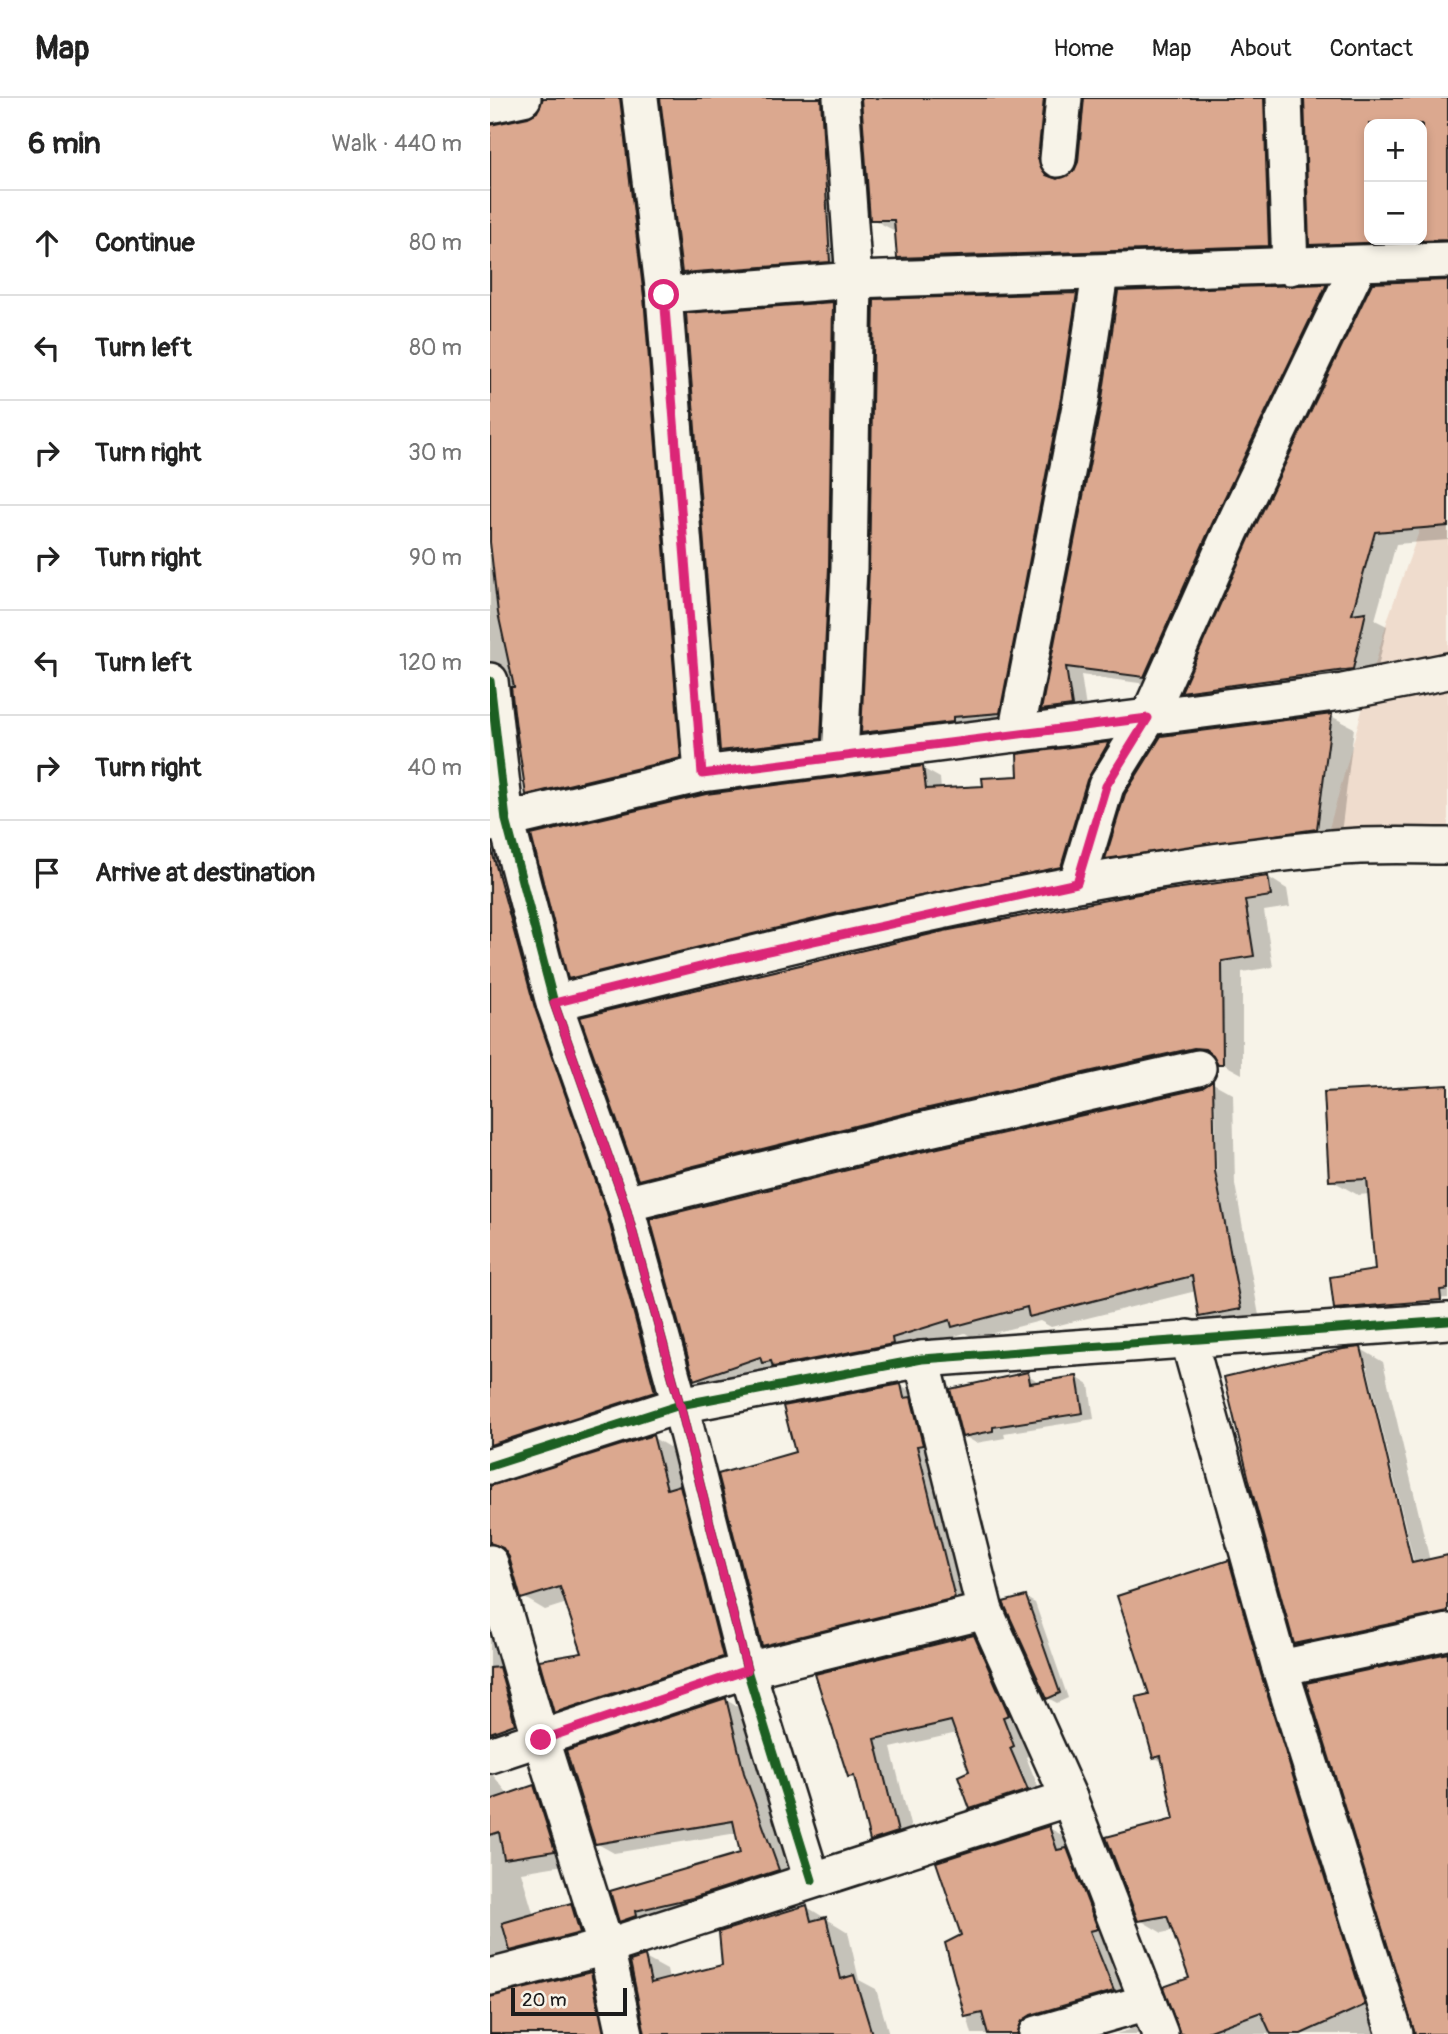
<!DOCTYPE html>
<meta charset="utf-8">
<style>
body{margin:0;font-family:Pangolin,sans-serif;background:#f6f6f6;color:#222}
.controls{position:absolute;right:21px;top:21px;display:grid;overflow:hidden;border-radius:14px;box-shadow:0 4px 10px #0003}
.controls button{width:63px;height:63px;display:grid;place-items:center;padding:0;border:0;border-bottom:2px solid #e0e0e0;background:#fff;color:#222;font:35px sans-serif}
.scale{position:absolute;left:21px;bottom:18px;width:116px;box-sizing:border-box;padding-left:7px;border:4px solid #1c1c1c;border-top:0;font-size:19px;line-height:24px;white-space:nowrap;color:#1c1c1c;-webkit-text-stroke:5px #f7f3e8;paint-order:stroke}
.stop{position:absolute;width:21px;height:21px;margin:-16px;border:5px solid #db2777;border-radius:50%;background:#fff}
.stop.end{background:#db2777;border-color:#fff;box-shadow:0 2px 7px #0008}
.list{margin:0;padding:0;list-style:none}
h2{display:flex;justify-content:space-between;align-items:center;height:91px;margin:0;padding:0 28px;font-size:30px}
h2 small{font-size:23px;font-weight:400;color:#767676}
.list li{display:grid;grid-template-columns:46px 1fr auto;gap:21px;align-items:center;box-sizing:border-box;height:105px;padding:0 28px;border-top:2px solid #e0e0e0}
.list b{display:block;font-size:26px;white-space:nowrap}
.list em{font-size:23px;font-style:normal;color:#767676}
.icon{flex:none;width:38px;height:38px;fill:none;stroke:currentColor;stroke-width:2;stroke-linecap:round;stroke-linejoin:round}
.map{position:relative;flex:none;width:958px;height:1936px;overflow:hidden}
header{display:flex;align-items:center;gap:42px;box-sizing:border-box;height:98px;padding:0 35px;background:#fff;border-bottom:2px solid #e0e0e0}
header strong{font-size:33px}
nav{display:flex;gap:38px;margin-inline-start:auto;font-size:24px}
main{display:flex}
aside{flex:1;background:#fff}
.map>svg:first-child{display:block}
</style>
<header>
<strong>Map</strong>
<nav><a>Home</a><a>Map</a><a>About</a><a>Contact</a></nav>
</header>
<main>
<aside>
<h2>6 min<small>Walk · 440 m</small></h2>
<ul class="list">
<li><svg class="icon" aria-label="ahead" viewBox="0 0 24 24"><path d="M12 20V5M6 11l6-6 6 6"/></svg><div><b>Continue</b></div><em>80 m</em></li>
<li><svg class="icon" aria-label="left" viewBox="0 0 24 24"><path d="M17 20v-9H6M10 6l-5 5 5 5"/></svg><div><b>Turn left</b></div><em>80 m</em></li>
<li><svg class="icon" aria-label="right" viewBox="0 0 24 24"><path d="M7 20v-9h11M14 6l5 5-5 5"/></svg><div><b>Turn right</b></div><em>30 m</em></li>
<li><svg class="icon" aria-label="right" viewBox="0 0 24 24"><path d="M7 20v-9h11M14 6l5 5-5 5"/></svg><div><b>Turn right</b></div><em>90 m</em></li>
<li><svg class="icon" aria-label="left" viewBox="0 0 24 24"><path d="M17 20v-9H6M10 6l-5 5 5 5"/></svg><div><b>Turn left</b></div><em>120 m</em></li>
<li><svg class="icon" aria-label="right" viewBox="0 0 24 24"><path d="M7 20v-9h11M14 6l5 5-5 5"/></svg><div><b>Turn right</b></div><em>40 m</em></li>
<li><svg class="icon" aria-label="arrive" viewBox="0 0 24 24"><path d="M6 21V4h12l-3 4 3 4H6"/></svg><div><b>Arrive at destination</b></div></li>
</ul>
</aside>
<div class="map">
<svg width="958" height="1936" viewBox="0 0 958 1936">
<rect width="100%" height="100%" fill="#f7f3e8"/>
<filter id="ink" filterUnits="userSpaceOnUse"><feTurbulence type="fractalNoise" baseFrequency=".0143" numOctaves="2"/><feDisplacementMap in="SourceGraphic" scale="14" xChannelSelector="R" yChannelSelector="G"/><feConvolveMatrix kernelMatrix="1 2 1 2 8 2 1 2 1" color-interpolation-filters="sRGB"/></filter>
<g filter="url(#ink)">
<path fill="#efdccd" d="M958 372V759L839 730 898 520 946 386Z"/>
<g fill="#0003" fill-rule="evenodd">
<path d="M0 0 2 27 39 21 54 8V0H157L212 672 57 709 35 696 19 576 4 587 2 745 23 760 187 1306 6 1367 2 1387 162 1339 184 1352 254 1571 88 1626 66 1613 94 1556 77 1505 55 1512 33 1499 18 1457 7 1464 47 1638 5 1653 2 1676 19 1697 44 1689 66 1702 86 1765 31 1774 44 1818 81 1807 103 1819 111 1847 2 1887 5 1900 101 1876 123 1888 133 1936H0Z"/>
<path d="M172 0H359L362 176 215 187 193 174Z"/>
<path d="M373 0H580L569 73 573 80 585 75 590 64 596 0H801V160L431 172 409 159 407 134 382 121Z"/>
<path d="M816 0H958V154L843 158 821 145ZM879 26H932V142H879Z"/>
<path d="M958 184V442L906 446 885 522 897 528 885 583 715 606 694 594 761 442Z"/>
<path d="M837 188 852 197 671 588 591 577 597 617 569 621 553 611 612 307 629 195Z"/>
<path d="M586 196 603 206 527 624 390 644 373 634Z"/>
<path d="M343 206 358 214 346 649 247 661 232 652 198 217Z"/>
<path d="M841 618 864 630 850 744 639 773 617 760Z"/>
<path d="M619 646 636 656 588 778 97 890 80 880 432 670 450 680 451 692 494 689 530 679 528 658Z"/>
<path d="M778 779 797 791 800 809 774 813 783 869 752 874V976L724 961 437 1026 169 1092 149 1081Z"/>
<path d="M723 985 743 996 745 1086 770 1223 731 1230 711 1218 706 1193 561 1229 550 1223 484 1240 475 1235 422 1251 226 1292 205 1280ZM722 1003H725L727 1082H723Z"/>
<path d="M958 988V1200L868 1207V1211L958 1204V1218L872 1225 846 1210 887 1173 880 1096 868 1097 841 1082Z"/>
<path d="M871 1251 893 1264 940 1463 958 1458V1530L828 1558 806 1545ZM873 1263H876L926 1473 922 1474Z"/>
<path d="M537 1276 550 1285 586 1279 599 1287 604 1321 514 1335 515 1340 486 1345 474 1338Z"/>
<path d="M411 1287 433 1301 487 1512 296 1560 273 1547 307 1355Z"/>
<path d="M739 1464 761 1476 901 1936H691L702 1881 684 1832 672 1835 650 1822 686 1722 674 1665 664 1659 662 1597Z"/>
<path d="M536 1500 545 1505 578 1600 567 1605 558 1600Z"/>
<path d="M483 1538 500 1548 540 1657 536 1659 553 1701 498 1719 482 1709V1674L467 1635 401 1650 424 1743 398 1751 381 1742 366 1682 360 1678 327 1577Z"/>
<path d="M236 1602 253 1612 271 1686 305 1782 148 1832 131 1822 122 1795 252 1756 247 1735 124 1755 106 1745Z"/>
<path d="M559 1730 581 1742 644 1905 556 1936H482L457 1846 473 1838Z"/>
<path d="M317 1809 358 1834 369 1882 386 1891 399 1936H155V1860L177 1872 179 1882 234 1869Z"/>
<path d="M645 1930 655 1936H626Z"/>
</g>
<g fill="#dba88f" stroke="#1c1c1c" stroke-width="2" fill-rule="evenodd">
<path d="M53 0H130L154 199 191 660 36 697 26 630 21 589H24L8 515 0 444V27L38 19 47 14Z"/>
<path d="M170 0H331L340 164 192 175Z"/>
<path d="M371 0H554L548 60 556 77 567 81 584 73 588 64 594 0H774L779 148 407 160 404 122H380Z"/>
<path d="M814 0H958V142L819 147ZM879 26H932V142H879Z"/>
<path d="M958 182V428L885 434 862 516 876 514 863 571 691 594 759 441 882 185Z"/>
<path d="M837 186 723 424 654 579 576 569 582 608 551 612 611 307 628 193Z"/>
<path d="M587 195 571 300 510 615 463 619V624L371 635 379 470 384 201Z"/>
<path d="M343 204 339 469 331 641 230 653 196 215Z"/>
<path d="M842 616 827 731 615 761 635 696 671 638Z"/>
<path d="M619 644 597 682 571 769 349 815 78 881 41 737 216 696 433 668 436 691 493 688 492 680 528 678 527 656Z"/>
<path d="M0 746 45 910 116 1112 165 1294 0 1347Z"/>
<path d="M778 778 781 798 755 802 764 858 732 863 733 966H728L723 957 715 951 704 950 417 1015 148 1082 90 919 454 833 648 796Z"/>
<path d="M723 983 725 1073 751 1211 709 1219 702 1178 539 1219 537 1209 462 1229 460 1222 402 1240 403 1246 283 1269 281 1263 272 1265 270 1259 204 1282 160 1121 426 1055 712 990Z"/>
<path d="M958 987V1191L950 1192 951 1202 844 1211 840 1179 885 1172 877 1081 839 1083 834 994Z"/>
<path d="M871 1249 922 1465 958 1457V1514L804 1546 761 1390 734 1279 853 1251Z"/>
<path d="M538 1274 540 1285 587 1278 593 1315 503 1329V1333L472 1339 460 1291Z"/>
<path d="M411 1286 414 1300 421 1299 433 1347 427 1348 465 1500 272 1548 228 1376 305 1354 293 1308Z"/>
<path d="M163 1337 177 1391 190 1387 233 1559 64 1615 49 1562 92 1555 70 1489 31 1501 19 1459 13 1450 0 1445V1388Z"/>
<path d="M739 1462 771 1576 875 1907 811 1936H781L771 1914 711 1936H690L673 1889 699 1880 677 1818 648 1823 616 1739 684 1721 671 1658 663 1660 646 1599 659 1596 627 1498Z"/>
<path d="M536 1498 570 1595 557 1601 513 1504Z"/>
<path d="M484 1537 519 1617 513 1619 524 1648 520 1650 538 1692 480 1711 468 1678 479 1673 461 1623 385 1641 408 1734 380 1743 364 1678 358 1679 325 1576Z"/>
<path d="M958 1555V1936H925L816 1585Z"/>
<path d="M9 1569 25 1626 0 1635V1570Z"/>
<path d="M236 1600 254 1675 289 1772 202 1800 145 1813 146 1818 129 1824 120 1793 250 1755 243 1723 105 1746 76 1653Z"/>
<path d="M44 1687 65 1753 14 1761 9 1734 0 1737V1702Z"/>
<path d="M559 1728 567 1752 577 1750 608 1831 600 1833 624 1893 541 1917 532 1923 527 1936H498L492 1915 475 1919 455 1845 471 1837 446 1764Z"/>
<path d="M81 1805 90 1835 20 1853 12 1825Z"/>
<path d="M317 1807 321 1823 336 1819 351 1881 364 1877 382 1936H155L140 1863 155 1858 161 1885 232 1867 229 1834Z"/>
<path d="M101 1874 114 1936H0V1899Z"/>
</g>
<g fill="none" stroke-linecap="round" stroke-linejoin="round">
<g stroke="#1c1c1c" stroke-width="40">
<g id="street">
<path d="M150 0 174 197 212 676"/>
<path d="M794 0 800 169"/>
<path d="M0 7 33 0"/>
<path d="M568 61 574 0"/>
<path d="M174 197 364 182 958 162"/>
<path d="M0 583 16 722 64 905 135 1106 190 1307 257 1572 322 1782"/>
<path d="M526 636 591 303 610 176"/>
<path d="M350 659 359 470 364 182 351 0"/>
<path d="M0 726 212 676 853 594 958 573"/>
<path d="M587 785 616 688 658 620 741 433 869 166"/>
<path d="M64 905C320 842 578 775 842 750 880 746 920 748 958 748"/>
<path d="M135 1106 421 1035 708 970"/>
<path d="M698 1240 790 1570 905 1936"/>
<path d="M432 1261 495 1513 579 1700 670 1936"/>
<path d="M0 1368 190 1307 432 1261 958 1223"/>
<path d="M0 1465 51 1642 116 1849 135 1936"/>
<path d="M790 1570 958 1534"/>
<path d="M0 1657 257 1572 495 1513"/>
<path d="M0 1879 116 1849 579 1700"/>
<path d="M547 1936 658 1904"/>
</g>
</g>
<use href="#street" stroke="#f7f3e8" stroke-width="35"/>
<g stroke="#f7f3e8" stroke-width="13">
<g id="cycleway">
<path d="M0 583 16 722 64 905 135 1106 190 1307 257 1572 322 1782"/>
<path d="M0 1368 190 1307 432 1261 958 1223"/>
</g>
</g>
<use href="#cycleway" stroke="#1b5e20" stroke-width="9"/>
</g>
</g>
<g fill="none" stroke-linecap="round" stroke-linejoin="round" filter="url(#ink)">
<path stroke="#db2777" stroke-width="9" d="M51 1642 257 1572 190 1307 135 1106 64 905 238 862 587 785 616 688 658 620 212 676 174 197"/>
</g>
</svg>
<div class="controls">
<button>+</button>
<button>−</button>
</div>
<div class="scale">20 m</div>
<div class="stop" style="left:174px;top:197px"></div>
<div class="stop end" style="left:51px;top:1642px"></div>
</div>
</main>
